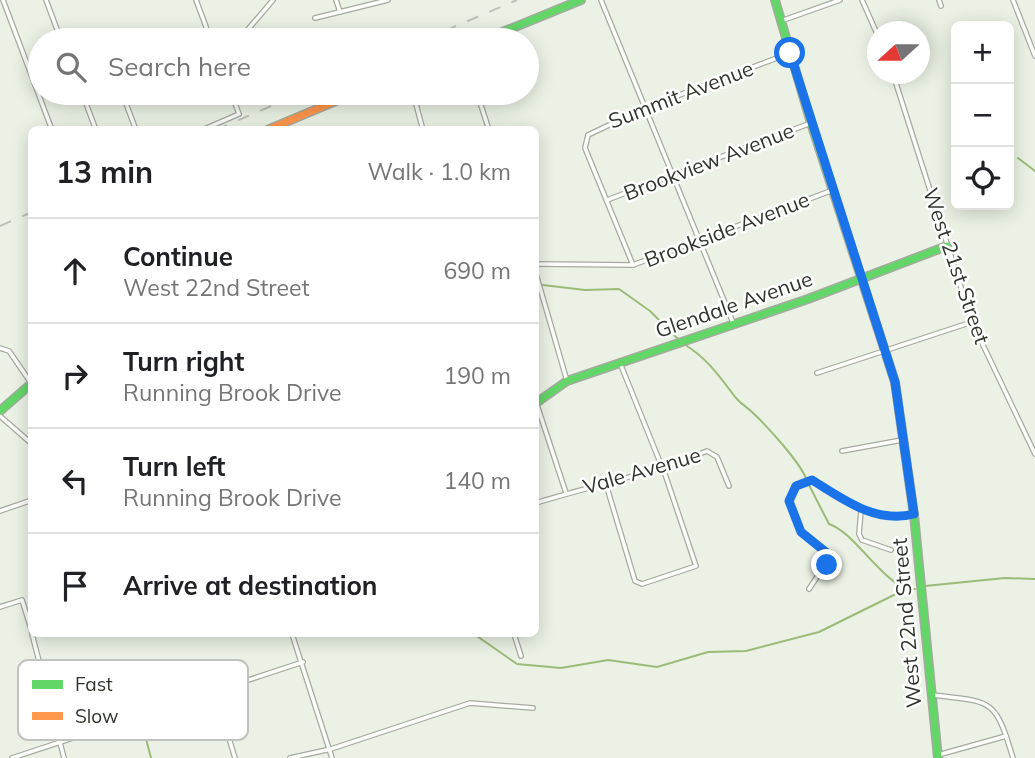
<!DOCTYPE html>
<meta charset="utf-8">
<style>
body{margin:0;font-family:Mulish,sans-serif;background:#f2f2f2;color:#202124}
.controls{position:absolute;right:21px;top:21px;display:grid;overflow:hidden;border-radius:10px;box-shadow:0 4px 18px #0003}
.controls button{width:63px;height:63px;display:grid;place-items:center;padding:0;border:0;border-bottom:2px solid #e0e0e0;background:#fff;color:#202124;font:35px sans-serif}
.compass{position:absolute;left:867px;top:21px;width:63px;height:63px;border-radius:50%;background:#fff;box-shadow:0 4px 18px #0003;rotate:249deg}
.stop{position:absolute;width:21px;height:21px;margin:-16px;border:5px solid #1a73e8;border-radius:50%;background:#fff}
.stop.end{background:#1a73e8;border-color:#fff;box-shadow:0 2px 7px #0008}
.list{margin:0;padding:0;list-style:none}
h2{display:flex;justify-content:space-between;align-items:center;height:91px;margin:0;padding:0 28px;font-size:30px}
h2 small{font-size:23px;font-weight:400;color:#757577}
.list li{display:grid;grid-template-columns:46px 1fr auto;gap:21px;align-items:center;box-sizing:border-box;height:105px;padding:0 28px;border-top:2px solid #e0e0e0}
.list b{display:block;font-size:26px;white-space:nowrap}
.list p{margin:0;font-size:23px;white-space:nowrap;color:#757577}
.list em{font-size:23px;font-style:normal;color:#757577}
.icon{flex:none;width:38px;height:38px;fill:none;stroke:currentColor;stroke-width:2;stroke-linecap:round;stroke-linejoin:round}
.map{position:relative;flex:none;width:1035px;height:758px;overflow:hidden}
.search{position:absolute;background:#fff;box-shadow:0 4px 18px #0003;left:28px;top:28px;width:511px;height:77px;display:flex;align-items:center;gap:18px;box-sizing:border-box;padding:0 24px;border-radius:38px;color:#757577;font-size:26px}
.panel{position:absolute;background:#fff;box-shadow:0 4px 18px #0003;left:28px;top:126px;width:511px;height:511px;border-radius:10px}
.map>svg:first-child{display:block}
</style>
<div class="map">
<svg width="1035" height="758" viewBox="0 0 1035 758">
<rect width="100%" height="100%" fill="#ebf2e5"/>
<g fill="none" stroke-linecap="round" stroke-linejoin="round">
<g stroke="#9cbb78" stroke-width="2">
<path d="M1018 158 1035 171"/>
<path d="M543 285 585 290 619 289 650 311 679 340"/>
<path d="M684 344C708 359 719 376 736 398 741 404 747 407 752 412 767 426 798 460 806 478"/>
<path d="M809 485 829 524C857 533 886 591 915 589"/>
<path d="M925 586 1005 578 1035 579"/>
<path d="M474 634 517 664 561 668 608 660 657 667 708 652 746 651 819 632 900 592 903 588"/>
<path d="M145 735 151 758"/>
</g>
<g stroke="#a6aaa1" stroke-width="6">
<g id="street">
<path d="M3 0 52 130"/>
<path d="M46 0 61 40"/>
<path d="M196 0 211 40"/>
<path d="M336 0 340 12"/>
<path d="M601 0 734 325"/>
<path d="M862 0 878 36"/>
<path d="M939 0 941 6"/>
<path d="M1013 0 1035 56"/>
<path d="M315 18 388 0"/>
<path d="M781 21 840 0"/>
<path d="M239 40 273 0"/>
<path d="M893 74 972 322 1035 454"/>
<path d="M82 93 96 130"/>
<path d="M122 93 136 130"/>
<path d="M413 93 423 130"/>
<path d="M477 93 489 130"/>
<path d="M202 130 239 114 231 93"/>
<path d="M607 200 811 123"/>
<path d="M536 264 633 265 833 190"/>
<path d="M633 265 585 148 588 135 645 108 790 53"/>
<path d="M536 274 567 381"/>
<path d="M0 348 9 351 31 383"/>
<path d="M817 373 972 322"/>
<path d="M536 402 566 493"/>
<path d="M0 416 32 444"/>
<path d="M842 451 902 440"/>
<path d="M605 481 635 581 642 584 696 566 666 477 620 363"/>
<path d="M536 503C593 485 653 474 707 451L717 457 729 486"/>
<path d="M0 511 32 500"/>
<path d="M861 511 859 534 862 540 891 550"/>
<path d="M809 589 829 559 827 553 801 532 789 501 796 486 812 480C843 499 875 524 914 515"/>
<path d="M0 607 22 600 32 632"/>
<path d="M32 634 64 758"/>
<path d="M292 634 332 758"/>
<path d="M514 634 521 656"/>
<path d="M215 692 235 758"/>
<path d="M932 695C993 702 995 698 1013 758"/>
<path d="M938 755 1006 736"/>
<path d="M12 758 303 662"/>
<path d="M290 758 331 749 470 703 533 708"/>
</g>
</g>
<g stroke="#a6aaa1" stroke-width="10">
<g id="fast">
<path d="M775 0 811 123 895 382 914 515 938 758"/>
<path d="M483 40 581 0"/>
<path d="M536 403 567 381 808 299 947 246"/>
<path d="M0 411 32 383"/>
</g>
</g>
<g stroke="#a6aaa1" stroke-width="10">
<path id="slow" d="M267 130 355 93"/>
</g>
<use href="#street" stroke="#fcfdfb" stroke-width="3.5"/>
<use href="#fast" stroke="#63d668" stroke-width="7"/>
<use href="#slow" stroke="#ff974d" stroke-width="7"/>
<g stroke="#bec0bc" stroke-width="2" stroke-dasharray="12 12" stroke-linecap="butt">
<path d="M423 40 517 0"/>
<path d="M216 130 301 93"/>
<path d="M0 226 32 212"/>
</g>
</g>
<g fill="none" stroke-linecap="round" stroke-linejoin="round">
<path stroke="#1a73e8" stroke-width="9" d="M790 53 895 382 914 514C875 524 843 499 812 480L796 486 789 501 801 532 827 553V565"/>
</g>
<g text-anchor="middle" stroke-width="5" stroke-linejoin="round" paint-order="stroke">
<g font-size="21" fill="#30352c" stroke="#fff">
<text transform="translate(681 95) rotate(-21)" y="7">Summit Avenue</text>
<text transform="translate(709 162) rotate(-21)" y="7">Brookview Avenue</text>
<text transform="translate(727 230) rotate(-21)" y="7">Brookside Avenue</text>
<text transform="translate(956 266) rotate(71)" y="7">West 21st Street</text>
<text transform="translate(734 305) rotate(-19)" y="7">Glendale Avenue</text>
<text transform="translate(642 471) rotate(-16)" y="7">Vale Avenue</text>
<text transform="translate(907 623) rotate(-95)" y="7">West 22nd Street</text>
</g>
</g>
<rect x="18" y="660" width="230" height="80" rx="10" fill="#fff" stroke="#c1c2c0" stroke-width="2"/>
<rect x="32" y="680" width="31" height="9" fill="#63d668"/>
<rect x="32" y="712" width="31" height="8" fill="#ff974d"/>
<g font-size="19" fill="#30352c">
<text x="75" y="691">Fast</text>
<text x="75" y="723">Slow</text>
</g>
</svg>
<div class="controls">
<button>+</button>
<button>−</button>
<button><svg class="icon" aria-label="locate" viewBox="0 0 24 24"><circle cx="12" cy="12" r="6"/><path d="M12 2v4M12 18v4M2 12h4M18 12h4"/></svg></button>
</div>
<svg class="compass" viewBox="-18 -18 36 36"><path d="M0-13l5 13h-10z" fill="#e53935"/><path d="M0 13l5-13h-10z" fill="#757577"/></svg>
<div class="stop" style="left:790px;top:53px"></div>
<div class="stop end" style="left:827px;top:565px"></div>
<div class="search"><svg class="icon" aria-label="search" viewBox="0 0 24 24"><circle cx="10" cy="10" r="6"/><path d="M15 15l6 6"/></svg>Search here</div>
<section class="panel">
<h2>13 min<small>Walk · 1.0 km</small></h2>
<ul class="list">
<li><svg class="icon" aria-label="ahead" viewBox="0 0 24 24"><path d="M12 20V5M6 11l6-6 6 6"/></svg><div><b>Continue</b><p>West 22nd Street</p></div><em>690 m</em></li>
<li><svg class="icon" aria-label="right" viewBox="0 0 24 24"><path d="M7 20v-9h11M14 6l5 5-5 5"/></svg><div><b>Turn right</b><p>Running Brook Drive</p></div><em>190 m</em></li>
<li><svg class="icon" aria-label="left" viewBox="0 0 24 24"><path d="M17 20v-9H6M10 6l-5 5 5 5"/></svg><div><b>Turn left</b><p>Running Brook Drive</p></div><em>140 m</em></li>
<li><svg class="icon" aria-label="arrive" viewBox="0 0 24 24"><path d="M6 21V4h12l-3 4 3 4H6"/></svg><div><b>Arrive at destination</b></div></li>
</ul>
</section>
</div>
